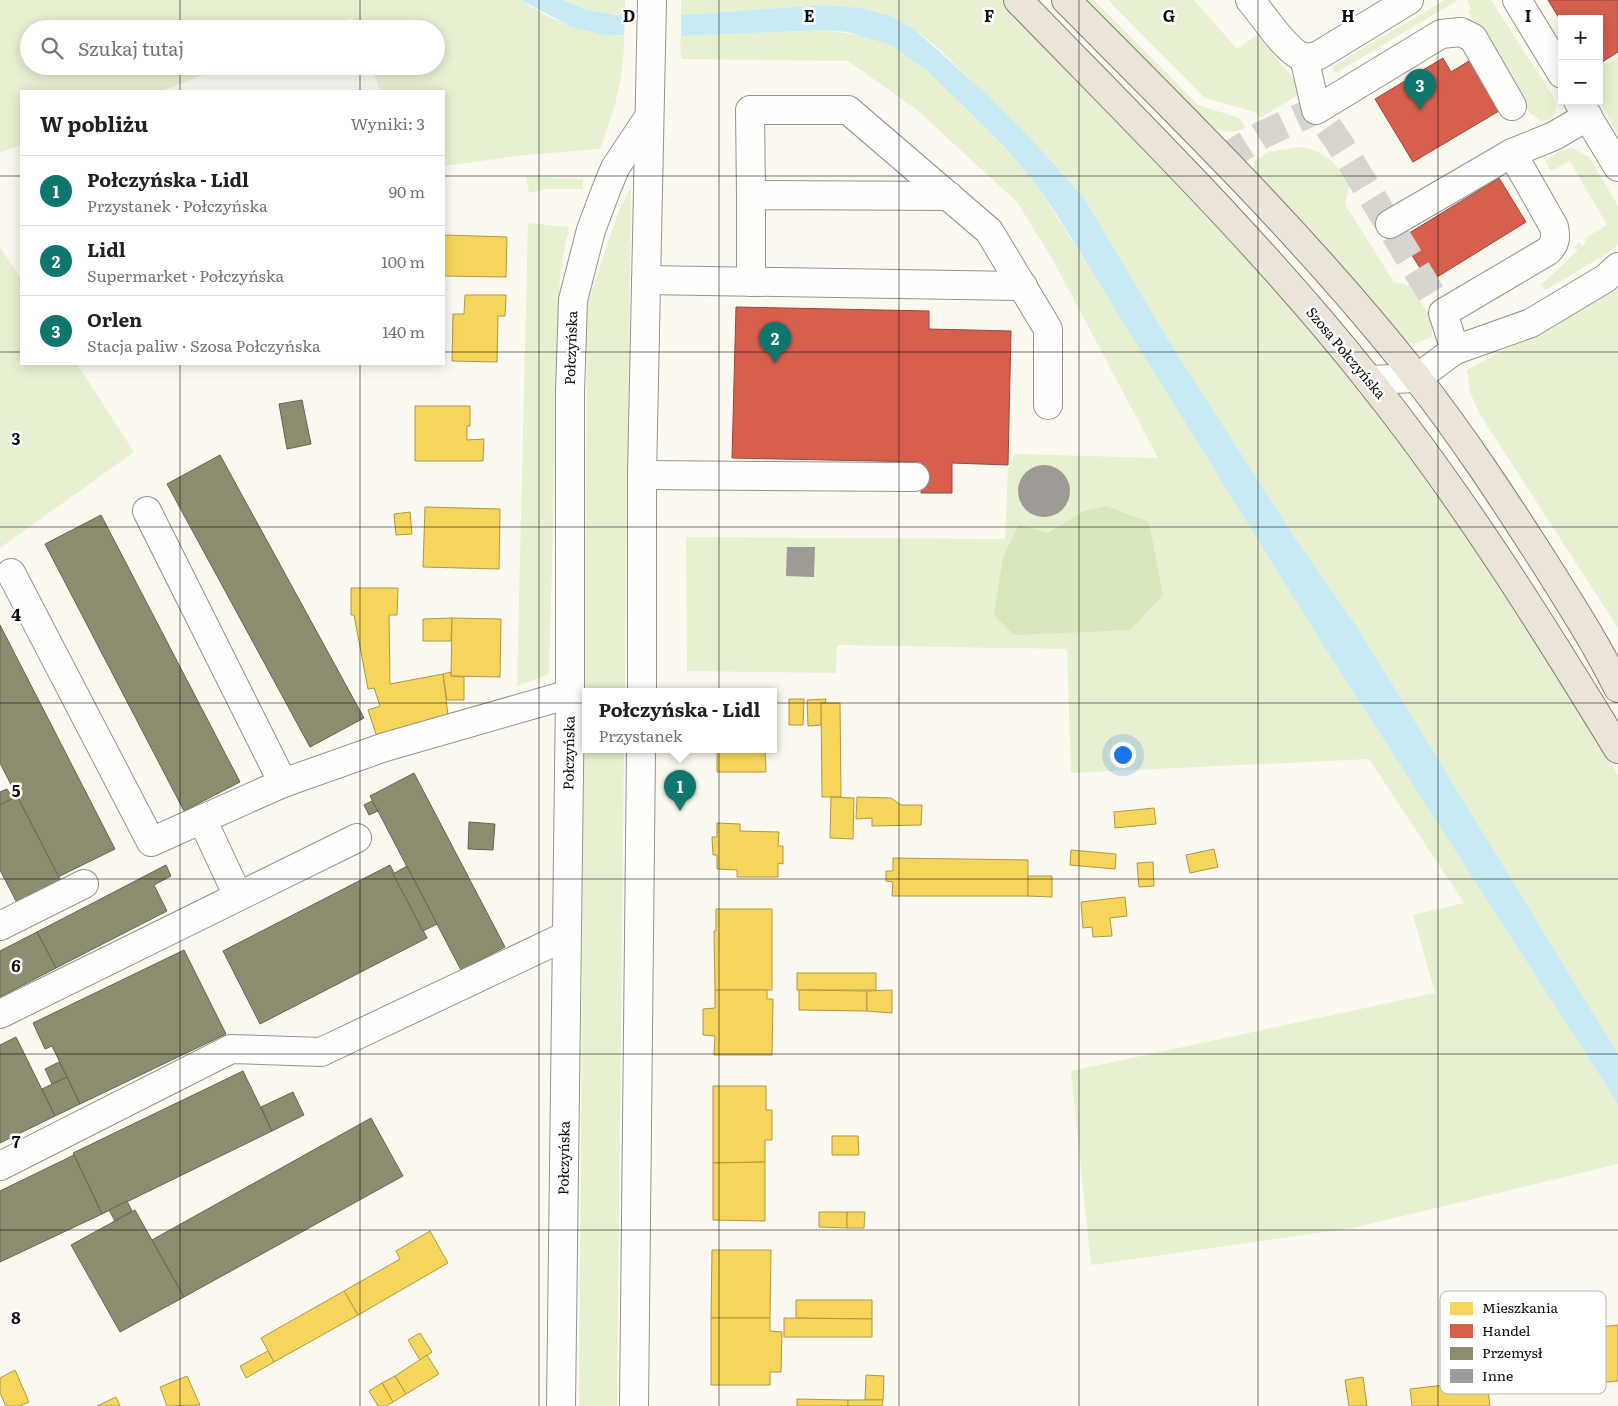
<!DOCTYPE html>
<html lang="pl">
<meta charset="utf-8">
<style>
body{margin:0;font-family:Literata,serif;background:#f2f2f2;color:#202124}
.controls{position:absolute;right:15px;top:15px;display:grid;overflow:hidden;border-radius:0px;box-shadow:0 2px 12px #0003}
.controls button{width:45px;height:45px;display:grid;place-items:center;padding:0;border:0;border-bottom:1px solid #e0e0e0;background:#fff;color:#202124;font:25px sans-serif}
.you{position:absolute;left:1122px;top:754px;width:18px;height:18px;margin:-12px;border:4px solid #fff;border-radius:50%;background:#1a73e8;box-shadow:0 0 0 8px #1a73e833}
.badge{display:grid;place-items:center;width:32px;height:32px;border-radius:50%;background:#0f766e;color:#fff;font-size:16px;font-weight:700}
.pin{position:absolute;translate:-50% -41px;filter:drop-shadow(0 1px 2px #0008)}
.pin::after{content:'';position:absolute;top:26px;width:18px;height:15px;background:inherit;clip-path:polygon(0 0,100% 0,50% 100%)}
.popup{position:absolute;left:582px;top:688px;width:195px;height:65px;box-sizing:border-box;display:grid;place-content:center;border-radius:0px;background:#fff;filter:drop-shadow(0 1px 4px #0005);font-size:16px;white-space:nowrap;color:#757577}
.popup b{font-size:19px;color:#202124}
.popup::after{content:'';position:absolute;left:50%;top:100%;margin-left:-10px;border:10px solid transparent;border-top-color:#fff}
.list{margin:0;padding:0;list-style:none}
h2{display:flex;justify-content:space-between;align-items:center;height:65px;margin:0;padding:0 20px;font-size:21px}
h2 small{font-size:16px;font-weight:400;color:#757577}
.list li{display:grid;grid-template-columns:32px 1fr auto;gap:15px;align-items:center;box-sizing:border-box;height:70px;padding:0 20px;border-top:1px solid #e0e0e0}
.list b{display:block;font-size:19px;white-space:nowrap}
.list p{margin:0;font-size:16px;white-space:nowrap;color:#757577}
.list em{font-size:16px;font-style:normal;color:#757577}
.icon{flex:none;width:28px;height:28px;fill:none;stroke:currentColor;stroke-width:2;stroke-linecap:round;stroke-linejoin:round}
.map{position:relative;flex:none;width:1618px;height:1406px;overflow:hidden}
.search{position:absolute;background:#fff;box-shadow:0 2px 12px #0003;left:20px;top:20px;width:425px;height:55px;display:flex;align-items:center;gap:12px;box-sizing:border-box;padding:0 18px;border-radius:28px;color:#757577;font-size:19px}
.panel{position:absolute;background:#fff;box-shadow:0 2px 12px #0003;left:20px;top:90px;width:425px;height:275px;border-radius:0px}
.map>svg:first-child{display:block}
</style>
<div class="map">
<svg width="1618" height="1406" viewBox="0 0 1618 1406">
<rect width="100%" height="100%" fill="#fbf8f0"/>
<g fill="#e7f0d1">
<path d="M0 0H521C553 22 586 34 624 36 624 80 615 108 600 149L525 155 444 166V91H380L371 66H436V29H356L352 18 323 29H29V66H226L161 91H21V145L0 153Z"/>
<path d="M563 0H625V15L600 14Z"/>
<path d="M681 0H1003L1192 195 1320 332 1462 518 1618 775V1054L1361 633 1295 538 1167 338 1084 198 1034 142 939 49 914 29 891 16 862 8 823 5 681 15Z"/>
<path d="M1080 0H1094L1198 105 1239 118 1246 128C1228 135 1218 131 1202 122Z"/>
<path d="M1108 0H1194L1237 49 1257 35 1300 86 1298 95 1260 118 1255 112 1205 98Z"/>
<path d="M1445 0H1458L1336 73 1333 72V66Z"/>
<path d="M1467 0H1491L1551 93C1556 102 1559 111 1551 119L1541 121 1530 113 1468 11 1471 9Z"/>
<path d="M826 30 870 37 891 45 910 57 929 71 1005 147 1035 183 1161 380 1325 648 1618 1104V1164L1353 1228 1091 1265 1071 1071 1435 993 1413 915 1464 903 1369 759 1071 773 1067 649 837 645 836 673 687 671 686 537 1005 539 1008 468 1015 454 1158 458 1054 262 1017 202 916 109 848 61 681 59 680 36Z"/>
<path d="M1618 57V135L1599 101V68Z"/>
<path d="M1300 147C1324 150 1337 164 1350 184L1345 204 1394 282 1410 286 1431 318 1432 337 1414 344 1396 338 1252 173 1255 161 1269 152Z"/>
<path d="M1572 148 1589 157 1618 206V244L1614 249 1546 290 1541 285 1578 250 1574 247 1579 242 1582 246 1586 243 1584 239 1607 225 1570 161 1551 171 1545 161 1558 152Z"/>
<path d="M526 177 583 179V189H545L529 193Z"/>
<path d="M631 187 625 692H586V750H624L617 1406H579L587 304 620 208Z"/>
<path d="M528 223 569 227 560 273 549 674 517 686Z"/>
<path d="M0 247 21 279V364H77L134 452 0 548Z"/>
<path d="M1618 289V628L1479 413 1470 392 1467 370Z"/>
</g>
<path fill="#d8e7be" d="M1106 506 1149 522 1163 595 1130 630 1014 635 994 615 1003 557 1019 525 1048 533 1082 512Z"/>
<path fill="#c8eaf4" d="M521 0H563L588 10 616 15H681L823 5 862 8 891 16 914 29 986 94 1034 142 1084 198 1167 338 1295 538 1361 633 1618 1054V1104L1325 648 1055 212 1035 183 1005 147 928 71 891 45 848 32 826 30 680 36 604 35 572 27Z"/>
<path fill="#fbf8f0" d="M625 13H681V38H624Z"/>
<g fill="#f6d55c" stroke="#b09944">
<path d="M444 235 507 237 506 277 444 276Z"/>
<path d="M465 295H506L505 316H498L497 362 452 361 453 314H464Z"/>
<path d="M415 406H470V426H467V440L484 439 483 461H415Z"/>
<path d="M425 507 500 509 499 569 423 567Z"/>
<path d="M410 512 412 534 396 535 394 514Z"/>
<path d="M351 588H398L397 615H389L390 684 443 674 448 715 377 737 368 710 380 706 374 688 368 689 354 615H351Z"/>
<path d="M452 618 451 641H423V619Z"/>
<path d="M452 618 501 619 500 677 451 676Z"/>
<path d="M451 672V676L464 677V700H447L443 674Z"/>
<path d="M789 699H804L803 725H789Z"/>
<path d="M826 699 825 703H821V725L808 726 807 700Z"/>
<path d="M821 703H840L841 797H822Z"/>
<path d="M717 750H765L766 772H717Z"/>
<path d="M831 797 854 798 853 839 830 838Z"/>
<path d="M857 797 891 798 901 805H922L921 825 872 826V818L856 819Z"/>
<path d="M1154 808 1156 824 1115 828 1114 812Z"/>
<path d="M717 823 740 824V831L779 832 778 846H783V864L778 863V877H737V870L717 869V855H713L712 837H717Z"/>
<path d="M1214 849 1218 867 1190 873 1186 855Z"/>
<path d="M1071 850 1116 854 1115 869 1070 865Z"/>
<path d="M893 858 1028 860V896H892L893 882 886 881V871H893Z"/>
<path d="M1153 862 1154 886 1139 887 1137 863Z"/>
<path d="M1028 876H1052V897L1028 896Z"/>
<path d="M1125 897 1127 916 1110 918 1112 936 1093 937 1092 927 1083 928 1081 902Z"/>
<path d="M716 909H772V990H715L714 931H716Z"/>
<rect x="797" y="973" width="79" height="17"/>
<path d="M715 990H767V999H773L772 1055H714L715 1036 703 1035V1009L715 1008Z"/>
<path d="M799 990 867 991V1011L799 1010Z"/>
<path d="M892 990V1013L867 1011V991Z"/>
<path d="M713 1086H766V1110H772V1140H765V1162L713 1163Z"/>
<path d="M832 1136H858L859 1155H832Z"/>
<path d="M765 1162V1221L713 1220V1163Z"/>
<path d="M819 1212H847V1228L819 1227Z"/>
<path d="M847 1212H865L864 1228H847Z"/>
<path d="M430 1231 448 1263 358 1315 344 1291 400 1259 396 1251Z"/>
<path d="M712 1250H771L770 1318H711Z"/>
<path d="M344 1291 358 1315 274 1362 261 1338Z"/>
<path d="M796 1300H872V1319L796 1318Z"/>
<path d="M711 1318H770V1331L782 1332 781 1372H770V1385H711Z"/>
<path d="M784 1318 872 1319V1337H784Z"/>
<path d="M1618 1325V1381L1551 1388 1546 1333Z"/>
<path d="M420 1333 432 1352 420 1360 408 1340Z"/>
<path d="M1546 1333 1551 1388 1521 1391 1515 1336Z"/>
<path d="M268 1351 274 1362 246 1378 240 1366Z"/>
<path d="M427 1355 439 1374 406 1394 395 1376Z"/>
<path d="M15 1370 29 1402 20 1406H6L0 1393V1378Z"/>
<path d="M866 1375 884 1376 883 1400H865Z"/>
<path d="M187 1376 200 1405 167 1406 160 1387Z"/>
<path d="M395 1376 406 1394 393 1402 382 1383Z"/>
<path d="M1363 1377 1367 1406H1349L1345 1380Z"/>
<path d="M1487 1380 1490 1406H1412L1410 1389Z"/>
<path d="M382 1383 393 1402 386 1406H378L369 1391Z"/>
<path d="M116 1397 120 1406H97Z"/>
<path d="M797 1399 848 1400V1406H797Z"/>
<path d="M848 1400H883L882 1406H848Z"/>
</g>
<g fill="#d6604d" stroke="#9a473a">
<path d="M1548 0H1618V52L1599 64V19H1562V23Z"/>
<path d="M1443 58 1451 72 1474 58 1504 108 1413 162 1375 99Z"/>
<path d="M1499 178 1526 222 1429 282 1401 238Z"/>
<path d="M736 307 929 311V329L1011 331 1008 465 952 463V493H921L922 462 732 458Z"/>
</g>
<g fill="#8c8c6e" stroke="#666651">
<path d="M302 400 311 444 287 449 279 404Z"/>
<path d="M220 455 364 718 310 747 167 484Z"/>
<path d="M101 515 240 782 184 811 45 544Z"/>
<path d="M0 625 115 849 58 877 0 763Z"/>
<path d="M414 773 505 947 461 970 370 796Z"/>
<path d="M7 789 13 799 0 805V792Z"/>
<path d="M17 796 61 881 17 903 0 870V805Z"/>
<path d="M372 801 378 811 369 815 364 805Z"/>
<path d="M469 822 495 824 493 850 468 849Z"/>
<path d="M166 865 171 876 154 885 167 911 56 968 37 932Z"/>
<path d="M390 865 427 938 260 1024 223 951Z"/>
<path d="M407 866 437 924 423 931 393 874Z"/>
<path d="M37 932 56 968 0 997V951Z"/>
<path d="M184 950 226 1034 80 1104 52 1046 45 1049 33 1023Z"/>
<path d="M16 1037 55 1116 0 1143V1045Z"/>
<path d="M59 1062 67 1077 52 1084 45 1069Z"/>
<path d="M243 1071 272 1131 102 1214 73 1153Z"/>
<path d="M67 1077 80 1104 55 1116 42 1089Z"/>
<path d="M293 1092 304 1115 272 1131 261 1107Z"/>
<path d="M371 1118 403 1176 184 1297 152 1240Z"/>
<path d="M74 1155 102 1214 0 1262V1191Z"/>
<path d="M127 1201 132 1211 115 1221 109 1210Z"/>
<path d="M135 1210 184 1297 120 1332 71 1245Z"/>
</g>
<g fill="#9e9a96">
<circle cx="1044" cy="491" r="26"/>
<path d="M787 547H815L814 577 786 576Z"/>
</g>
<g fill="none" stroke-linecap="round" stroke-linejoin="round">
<path stroke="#d7d5ce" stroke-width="28" stroke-dasharray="28 14" stroke-linecap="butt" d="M1223 159 1262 135 1316 110 1338 141 1443 313"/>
<g stroke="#94938f" stroke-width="30">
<g id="minor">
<path d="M1250 0C1263 15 1283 47 1300 56 1306 59 1313 57 1319 55L1409 0"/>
<path d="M1517 0 1562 74"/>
<path d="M1304 57 1316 110 1441 34 1461 32 1473 38 1512 106"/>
<path d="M1578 101 1618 167"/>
<path d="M751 195 750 110H848L989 231 1048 329V405"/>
<path d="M1390 224 1512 153 1554 136 1588 116"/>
<path d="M646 280 1023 286"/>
<path d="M751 282V195L949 196"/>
<path d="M1455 350 1531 323 1606 278 1618 267"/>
<path d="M1369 380 1417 378 1455 350 1443 313 1548 251C1556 243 1556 238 1554 227L1512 153"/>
<path d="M642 475 915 477"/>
<path d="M147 511 283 783"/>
<path d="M11 573 151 842 283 783 385 747 570 694"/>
<path d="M642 692V475L652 0"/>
<path d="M202 819 238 896"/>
<path d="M0 926 84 884"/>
<path d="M0 1014 357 838"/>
<path d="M0 1166 231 1049 321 1052 566 936"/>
<path d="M561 1406 570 694V392L573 300 591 230 606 190 615 168 649 117"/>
<path d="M634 1406 641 750"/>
</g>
</g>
<g stroke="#81807c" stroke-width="30">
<g id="major">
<path d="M1018 0C1138 124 1262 245 1369 380 1462 496 1541 623 1618 749"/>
<path d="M1066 0C1187 122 1311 243 1417 378 1464 438 1505 501 1546 565 1571 605 1597 645 1618 688"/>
</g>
</g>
<use href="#minor" stroke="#fefefd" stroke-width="28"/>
<use href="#major" stroke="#ece4d8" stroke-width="28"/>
</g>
<path fill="none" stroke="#0d0d0d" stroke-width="1" stroke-opacity="0.55" d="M180 0V29M360 0V29M539 0V1406M719 0V1406M899 0V1406M1079 0V1406M1258 0V1406M1438 0V1406M180 66V91M360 66V91M0 176H21M444 176H1618M0 352H21M444 352H1618M180 364V1406M360 364V1406M0 527H1618M0 703H1618M0 879H1618M0 1054H1618M0 1230H1618"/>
<g text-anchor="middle" stroke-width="5" stroke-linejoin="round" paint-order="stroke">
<g font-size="14" fill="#0d0d0d" stroke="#fff">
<text transform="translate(571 348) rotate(-88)" y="5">Połczyńska</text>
<text transform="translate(1346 353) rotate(50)" y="5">Szosa Połczyńska</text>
<text transform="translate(569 753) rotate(-89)" y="5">Połczyńska</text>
<text transform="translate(564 1158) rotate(-89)" y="5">Połczyńska</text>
</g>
</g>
<rect x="1440" y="1291" width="166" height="103" rx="8" fill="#fff" stroke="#b6b6b6" stroke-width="1"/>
<rect x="1450" y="1302" width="23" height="13" fill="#f6d55c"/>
<rect x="1450" y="1324" width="23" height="14" fill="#d6604d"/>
<rect x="1450" y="1347" width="23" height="13" fill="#8c8c6e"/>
<rect x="1450" y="1369" width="23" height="14" fill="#9e9a96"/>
<g font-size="14" fill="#0d0d0d">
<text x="1482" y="1313">Mieszkania</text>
<text x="1482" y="1336">Handel</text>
<text x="1482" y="1358">Przemysł</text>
<text x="1482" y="1381">Inne</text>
</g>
<g font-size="16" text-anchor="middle" font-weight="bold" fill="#0d0d0d" stroke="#fff" stroke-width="5" stroke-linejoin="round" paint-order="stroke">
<text x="629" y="22">D</text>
<text x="809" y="22">E</text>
<text x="989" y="22">F</text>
<text x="1169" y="22">G</text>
<text x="1348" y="22">H</text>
<text x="1528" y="22">I</text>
<text x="16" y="445">3</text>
<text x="16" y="621">4</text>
<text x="16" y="797">5</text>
<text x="16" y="972">6</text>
<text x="16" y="1148">7</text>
<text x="16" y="1324">8</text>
</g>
</svg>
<div class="controls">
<button>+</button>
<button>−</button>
</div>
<div class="you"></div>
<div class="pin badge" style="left:680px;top:811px">1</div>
<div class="popup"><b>Połczyńska - Lidl</b>Przystanek</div>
<div class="pin badge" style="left:775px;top:363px">2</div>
<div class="pin badge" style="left:1420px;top:110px">3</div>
<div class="search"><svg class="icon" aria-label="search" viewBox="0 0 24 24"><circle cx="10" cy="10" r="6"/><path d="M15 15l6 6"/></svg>Szukaj tutaj</div>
<section class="panel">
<h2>W pobliżu<small>Wyniki: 3</small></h2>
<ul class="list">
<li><span class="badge">1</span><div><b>Połczyńska - Lidl</b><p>Przystanek · Połczyńska</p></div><em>90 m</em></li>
<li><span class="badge">2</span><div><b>Lidl</b><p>Supermarket · Połczyńska</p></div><em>100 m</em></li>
<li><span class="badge">3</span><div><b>Orlen</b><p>Stacja paliw · Szosa Połczyńska</p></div><em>140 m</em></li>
</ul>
</section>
</div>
